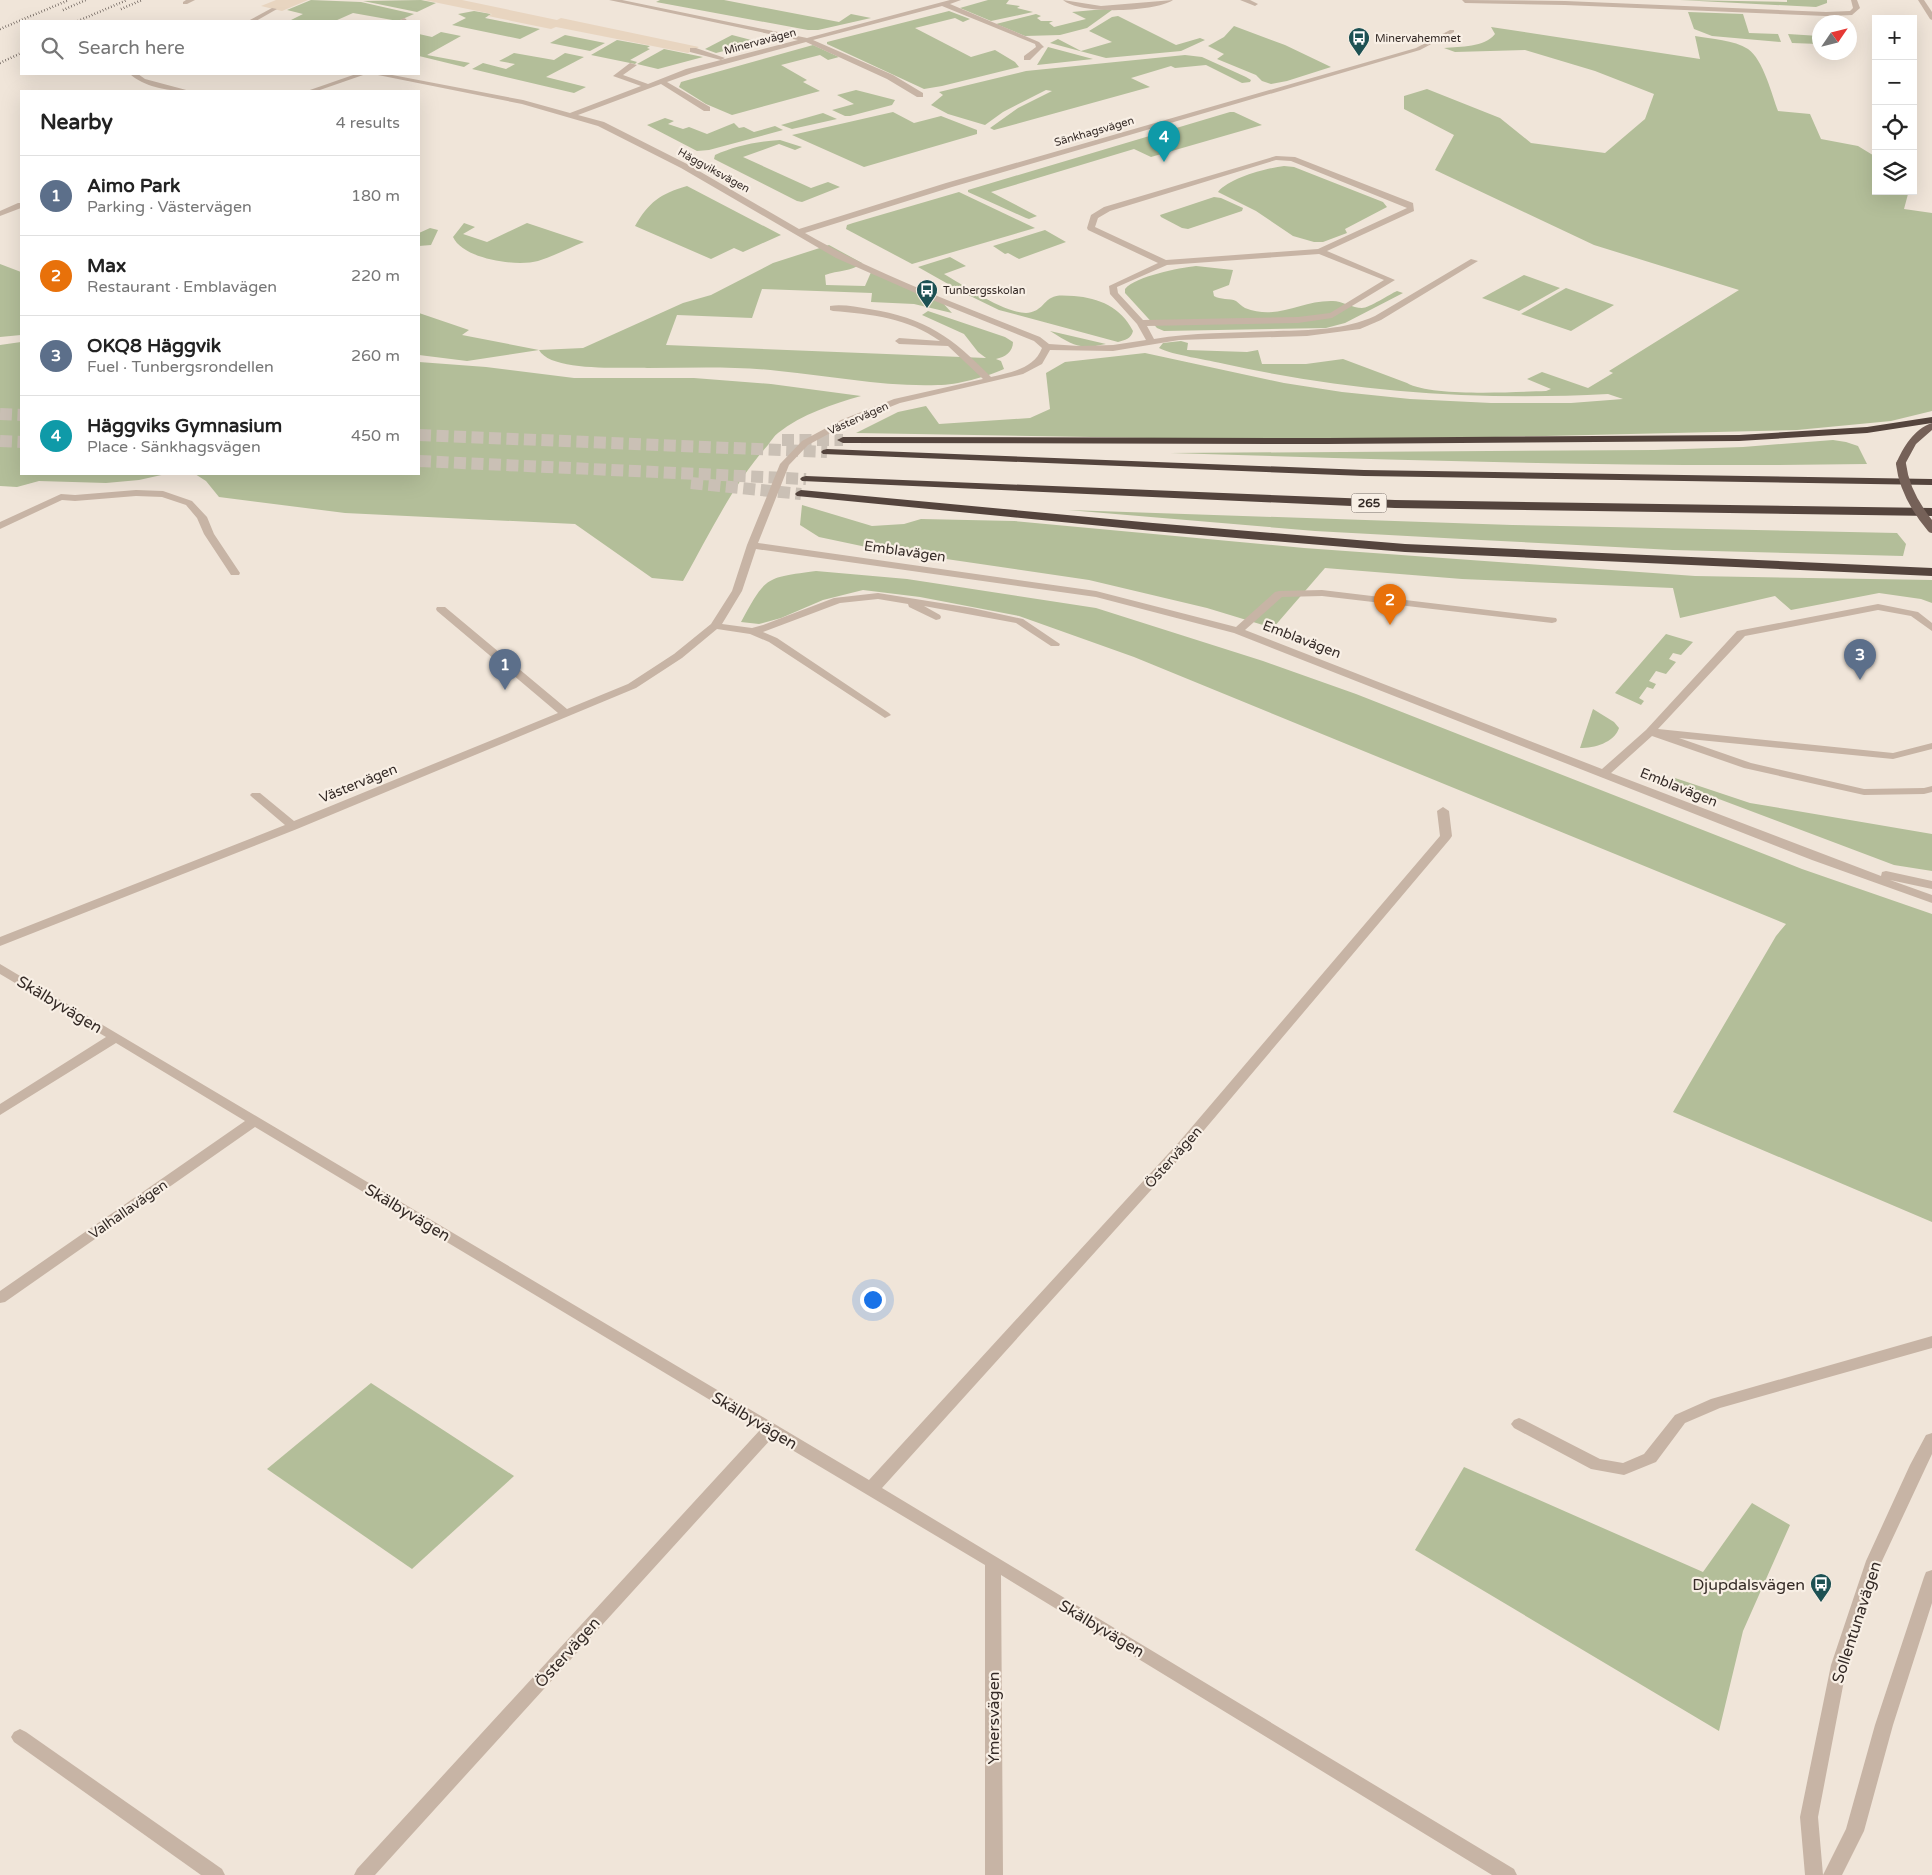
<!DOCTYPE html>
<meta charset="utf-8">
<style>
body{margin:0;font-family:"Varela Round",sans-serif;background:#f2f2f2;color:#222}
.controls{position:absolute;right:15px;top:15px;display:grid;overflow:hidden;border-radius:0px;box-shadow:0 5px 20px #0002}
.controls button{width:45px;height:45px;display:grid;place-items:center;padding:0;border:0;border-bottom:1px solid #e0e0e0;background:#fff;color:#222;font:25px sans-serif}
.compass{position:absolute;left:1812px;top:15px;width:45px;height:45px;border-radius:50%;background:#fff;box-shadow:0 5px 20px #0002;rotate:55deg}
.you{position:absolute;left:872px;top:1299px;width:18px;height:18px;margin:-12px;border:4px solid #fff;border-radius:50%;background:#1a73e8;box-shadow:0 0 0 8px #1a73e833}
.badge{display:grid;place-items:center;width:32px;height:32px;border-radius:50%;background:#1d5153;color:#fff;font-size:16px;font-weight:700}
.pin{position:absolute;translate:-50% -41px;filter:drop-shadow(0 1px 2px #0008)}
.pin::after{content:'';position:absolute;top:26px;width:18px;height:15px;background:inherit;clip-path:polygon(0 0,100% 0,50% 100%)}
.list{margin:0;padding:0;list-style:none}
h2{display:flex;justify-content:space-between;align-items:center;height:65px;margin:0;padding:0 20px;font-size:21px}
h2 small{font-size:16px;font-weight:400;color:#767676}
.list li{display:grid;grid-template-columns:32px 1fr auto;gap:15px;align-items:center;box-sizing:border-box;height:80px;padding:0 20px;border-top:1px solid #e0e0e0}
.list b{display:block;font-size:19px;white-space:nowrap}
.list p{margin:0;font-size:16px;white-space:nowrap;color:#767676}
.list em{font-size:16px;font-style:normal;color:#767676}
.icon{flex:none;width:28px;height:28px;fill:none;stroke:currentColor;stroke-width:2;stroke-linecap:round;stroke-linejoin:round}
.map{position:relative;flex:none;width:1932px;height:1875px;overflow:hidden}
.search{position:absolute;background:#fff;box-shadow:0 5px 20px #0002;left:20px;top:20px;width:400px;height:55px;display:flex;align-items:center;gap:12px;box-sizing:border-box;padding:0 18px;border-radius:0px;color:#767676;font-size:19px}
.panel{position:absolute;background:#fff;box-shadow:0 5px 20px #0002;left:20px;top:90px;width:400px;height:385px;border-radius:0px}
.map>svg:first-child{display:block}
</style>
<div class="map">
<svg width="1932" height="1875" viewBox="0 0 1932 1875">
<rect width="100%" height="100%" fill="#f0e5d9"/>
<g fill="#b3be99">
<path d="M311 0 361 2 414 14 398 21 353 13 335 21H289L303 14 287 10Z"/>
<path d="M421 0 436 3 417 12 363 1Z"/>
<path d="M660 0H724L839 22 851 14 871 18 818 30H808L656 2Z"/>
<path d="M988 0H1009L1006 4 1020 6 1017 8 1033 12 991 21 960 8Z"/>
<path d="M1680 0 1787 2V0H1827V3L1816 7Z"/>
<path d="M1105 9 1112 10 1087 28 1060 35 1025 36 996 24 1036 14 1041 16 1037 18 1041 21H1053L1049 23 1054 27 1086 19 1072 12Z"/>
<path d="M474 11 491 14 485 18 540 29 520 39 452 25 466 18 458 14Z"/>
<path d="M949 11 970 19 963 22 955 18 915 28 971 57 995 50 1015 62 1019 67 942 86 924 89 827 44V42Z"/>
<path d="M1688 12 1743 14 1749 33 1778 34 1781 42 1712 36 1694 29Z"/>
<path d="M1118 16 1176 45 1200 38 1205 40 1181 51 1106 58 1050 43 1058 39 1081 51 1112 42 1089 31 1112 17Z"/>
<path d="M1234 26 1285 45 1331 67 1287 81 1271 84 1262 81 1256 75 1217 59 1224 54 1208 46 1224 37Z"/>
<path d="M1491 27 1700 59 1695 36C1711 39 1734 40 1748 49 1763 59 1772 95 1778 111L1810 114 1821 139 1858 146 1876 157V191H1906L1908 194 1904 209 1932 213V411L1891 421 1797 430 1327 441 856 433 898 412 926 406 939 424 1030 418 1050 409 1046 373 1065 362 1145 353 1284 383 1342 392 1410 399 1491 403H1571L1623 399 1608 394C1479 401 1352 392 1225 364 1209 360 1172 355 1159 348L1163 343 1181 341 1188 343 1187 350 1247 352 1258 350 1262 364H1306L1343 359 1407 383C1432 397 1514 392 1546 391L1551 389 1527 379 1542 372 1588 388 1613 373 1609 371 1739 290 1594 245 1435 170 1454 135 1404 109V96L1427 89 1500 118 1531 143 1605 153 1645 119 1654 94 1595 71 1525 50 1455 52 1444 48C1461 46 1484 48 1495 34Z"/>
<path d="M441 32 461 36 427 55 470 63 464 67 419 56V34L432 37Z"/>
<path d="M1788 34 1819 36V44L1792 43Z"/>
<path d="M565 35 605 43 590 51 550 43Z"/>
<path d="M732 35 759 42 716 53 705 49Z"/>
<path d="M617 40 650 46 647 48 650 49 630 60 637 62 635 64 591 55Z"/>
<path d="M813 45 839 57 828 60 820 55 781 65 807 80 803 82 820 91 732 115 706 104 679 87 681 82 688 80Z"/>
<path d="M1048 47 1093 59 1037 65Z"/>
<path d="M664 49 703 57 658 69 637 64Z"/>
<path d="M514 53 554 60 565 53 584 57 546 77 586 87 574 93 472 69 483 63 506 69 515 64 499 61Z"/>
<path d="M1185 55 1202 57 1246 77 1251 80 1250 82 1242 83 1206 65 1175 68 1171 66 1131 78 1150 87 994 130 990 128 1018 108 1052 91 1046 90 1003 112 985 125 948 114 931 105 943 95 939 92 1026 71Z"/>
<path d="M856 90 895 100 892 105 850 116H845L832 110 854 104 837 95Z"/>
<path d="M893 112 914 123 941 116 977 130V134L864 167 792 135Z"/>
<path d="M1230 112H1234L1262 125 1151 157 1134 149 991 192 1037 216 1029 219 1026 218 968 192V190Z"/>
<path d="M823 113 837 119 792 129 781 125Z"/>
<path d="M665 118 674 121 668 124 683 129 689 127 707 134 734 123 739 128 744 127 754 132 775 126 783 130 709 150 697 151 647 125Z"/>
<path d="M780 140 802 147 795 150 779 144 743 157 811 188 828 182 840 187 802 202 797 201 714 159 715 155C734 146 759 141 780 140Z"/>
<path d="M1284 166 1294 167 1383 202 1387 207 1345 229 1347 233 1323 242H1314L1293 236 1256 211 1218 192C1229 178 1267 168 1284 166Z"/>
<path d="M687 186 781 235 743 252 734 248 711 259 635 226C649 202 660 194 687 186Z"/>
<path d="M959 192 1035 228 912 264 846 229 847 225 853 223Z"/>
<path d="M1214 197 1221 198 1243 208 1242 211 1188 229 1182 228 1161 217 1160 215Z"/>
<path d="M464 223 475 227 463 234 487 242 527 223 584 242C569 248 554 256 538 261 516 267 463 259 453 237Z"/>
<path d="M430 228 438 230 431 245 419 246V233Z"/>
<path d="M1045 230 1066 242 1019 259 1008 253 1005 254 993 246Z"/>
<path d="M829 245 862 263C851 272 838 270 825 275L826 285 865 286 872 270 940 300 952 313 914 304 871 302 872 293 762 289 752 318 677 315 666 345 986 358 978 352 964 334 922 315 928 311 1005 337 1013 342C1013 352 1005 357 996 359L1001 361 1004 369C986 377 957 385 938 385 885 387 832 376 779 371 736 366 691 368 647 368 622 367 551 372 539 350L467 361 419 355V313L469 330 462 335 539 350 583 348 683 303 711 295 773 263Z"/>
<path d="M950 257 966 266 944 274C963 285 1004 313 1026 313 1041 312 1043 302 1051 298 1058 294 1066 296 1074 296 1099 298 1121 307 1133 331 1131 339 1125 340 1118 342L999 310 964 293 918 267Z"/>
<path d="M0 264 21 272V335L0 337Z"/>
<path d="M1196 266 1233 270 1229 285 1213 291 1214 296C1220 300 1230 298 1236 301 1239 303 1241 306 1245 308 1278 321 1301 300 1333 301 1341 301 1353 308 1362 308 1369 308 1390 294 1397 291L1403 293 1345 323 1326 328 1164 331 1157 328 1125 293V289C1136 276 1179 268 1196 266Z"/>
<path d="M1524 275 1560 288 1519 311 1482 298Z"/>
<path d="M1566 288 1614 305 1571 331 1521 314Z"/>
<path d="M1050 331 1106 344C1078 350 1073 345 1050 331Z"/>
<path d="M21 342V474H166L139 480 106 483 39 481 17 487 0 486V345Z"/>
<path d="M419 362 486 367 574 378H694L771 384 861 396C833 404 802 414 778 433 774 436 771 441 768 445 733 484 709 535 683 581L652 578 575 524 345 513 219 497 206 481 195 474H419Z"/>
<path d="M1833 440 1846 442 1858 446 1867 464C1635 468 1402 460 1170 453L1655 450 1743 447Z"/>
<path d="M802 505 872 526 904 524 921 519 1014 521 1304 548 1695 576 1932 580V603L1921 599 1879 593 1791 610 1775 596 1680 618 1673 588 1462 579 1325 568 1273 628 1207 608 1089 580 871 548 819 537 800 525Z"/>
<path d="M1068 510 1512 525 1897 533 1906 544 1903 556 1673 550 1481 540 1315 531Z"/>
<path d="M816 571 907 579 1096 608 1263 661 1356 694 1802 869 1932 914V1222L1673 1112 1776 936 1786 924 1134 657 1019 616 920 597 863 590 823 600 781 618 759 624 741 622C766 576 765 578 816 571Z"/>
<path d="M1666 634 1693 642 1681 655 1673 653 1669 659 1676 662 1666 674 1656 671 1649 681 1656 684 1653 689 1647 687 1639 698 1644 701 1641 705 1615 693Z"/>
<path d="M1593 709 1614 722 1619 728C1614 743 1594 748 1580 748Z"/>
<path d="M1672 777 1750 803 1932 834V871L1894 865 1671 781Z"/>
<path d="M371 1383 514 1476 412 1569 267 1469Z"/>
<path d="M1464 1467 1703 1572 1752 1503 1790 1525 1743 1631 1719 1731 1415 1550Z"/>
</g>
<g fill="#e8d5c0">
<path d="M276 0H308L282 11 261 6Z"/>
<path d="M424 0H462L557 20 561 18 699 47 688 53 556 27 551 29 488 16 492 14Z"/>
</g>
<g fill="none" stroke-linecap="round" stroke-linejoin="round">
<g stroke="#cac0b5" stroke-width="12" stroke-dasharray="12 5.5" stroke-linecap="butt">
<path d="M0 414 21 415"/>
<path d="M419 435 827 452"/>
<path d="M782 440H843"/>
<path d="M0 441 21 442"/>
<path d="M419 461 806 479"/>
<path d="M691 483 801 494"/>
</g>
<g fill="#c7b4a5" fill-rule="evenodd">
<path d="M186 0H195L187 4H183V2Z"/>
<path d="M609 0H622L807 38 950 0H961L950 4 1039 42 1044 47 1042 48 1030 60H1024V56L1036 47 1035 44 942 6 813 40 893 75 923 93V97H917L887 79 806 42 692 73 667 82 710 107V111H704L661 84 578 115 604 122 687 164 799 229 946 183 1416 48 1450 30H1454V32L1420 50 952 187 805 233C879 276 961 305 1040 337L1049 344 1079 346 1113 345 1146 340 1137 324 1110 294 1109 286 1158 263 1088 230 1087 228 1091 215 1104 207 1276 156 1295 157 1413 203 1414 211 1327 251 1395 280 1332 318 1298 323 1147 326 1154 339C1194 332 1236 333 1277 331 1310 330 1345 330 1375 316L1471 259 1478 261 1381 320 1360 329 1307 336 1179 340 1113 351 1050 350 1042 364 1023 374 900 403 847 424 808 445 789 465 758 543 1096 591 1236 627 1275 592 1279 591 1322 590 1556 618 1557 620 1556 622 1552 623 1322 596 1282 597 1245 630 1602 769 1646 730 1737 631 1878 604 1918 612 1932 623V631L1911 616 1878 610 1745 636 1658 729 1893 753 1932 743V749L1893 759 1679 738 1751 763 1864 789 1924 788 1932 786V792L1924 794 1864 795 1744 768 1652 736 1611 773 1881 876 1882 872 1886 871 1932 881V889L1890 880 1932 895V903L1812 860 1234 633 1096 597 756 549 742 591 722 624 752 628 763 625 834 598 878 593 972 608 1023 619 1060 644 1059 646H1051L1016 623 924 606 940 615 941 617 940 619 936 620 909 607 908 604 878 599 840 603 763 632 777 638 889 713 891 715 885 718 769 642 750 634 717 629 682 658 636 688 297 829 0 946V937L285 825 252 797 250 795 252 793H260L294 821 558 713 437 611 436 609 437 607H445L567 709 628 684 674 654 711 624 732 591 747 545 780 464 802 441 841 420 894 399 983 379 948 346 899 344 895 341 899 338 940 341C908 318 871 314 833 311L830 310V306C842 304 857 307 869 309 926 318 952 337 991 377 1011 372 1034 369 1042 348L1034 341 920 295 836 258 681 168 598 126 522 104 373 74H387L523 100 570 113 641 86 613 76 630 63 637 65 623 75 648 84 686 69 798 40ZM1276 160 1291 161 1407 208 1318 249 1166 260 1095 227 1098 218 1110 211ZM1319 254 1384 280 1330 313 1298 317 1143 320 1118 293 1117 287 1167 265Z"/>
<path d="M1063 0 1101 6 1173 0C1155 12 1080 15 1063 0Z"/>
<path d="M1240 0H1250L1258 4 1255 6Z"/>
<path d="M1462 0 1565 1 1826 12 1850 11 1853 8 1851 0H1857L1860 8 1852 15 1826 16 1565 5 1465 3Z"/>
<path d="M1918 0H1924L1932 12V20L1930 19Z"/>
<path d="M272 8 277 9 256 21H248Z"/>
<path d="M404 18 406 19 407 21H398Z"/>
<path d="M690 48H696L725 58 721 60 690 52Z"/>
<path d="M130 74H138L145 79 190 91C171 92 144 87 130 74Z"/>
<path d="M356 74H366L317 91H307Z"/>
<path d="M18 203H21V208L0 216V211Z"/>
<path d="M136 490 163 491 192 501 207 517 214 534 240 573 239 575H231L204 534 197 518 186 505 162 497 136 496 75 501 62 500 0 529V522L61 494 75 495Z"/>
<path d="M1443 807 1449 811 1452 836 1450 839 1189 1148 882 1488 1514 1869 1517 1875H1492L1001 1575 1003 1875H985V1565L772 1438 375 1875H354L357 1869 760 1430 255 1127 5 1302 0 1303V1291L245 1121 116 1043 0 1115V1104L106 1037 0 974V964L869 1480 1179 1142 1440 836 1437 811Z"/>
<path d="M1932 1336V1348L1720 1408 1685 1423 1656 1462 1624 1475 1591 1469 1514 1428 1511 1424 1514 1420 1519 1418 1524 1420 1600 1459 1623 1463 1644 1454 1675 1415 1711 1399Z"/>
<path d="M1932 1433V1454L1882 1561 1847 1665 1818 1817 1823 1875 1846 1829 1875 1725 1924 1577 1926 1572 1932 1570V1603L1893 1725 1864 1831 1842 1875H1805L1800 1817 1831 1665 1866 1561 1910 1465 1926 1435Z"/>
<path d="M20 1729 26 1732 222 1869 225 1875H201L14 1742 11 1737 14 1732Z"/>
</g>
<path fill="#756158" fill-rule="evenodd" d="M1932 423V430L1916 444 1904 466H1898L1896 464C1903 447 1914 429 1932 423Z"/>
<g fill="#54443d" fill-rule="evenodd">
<path d="M1932 417V423L1867 433 1739 441 1327 444 843 443 837 440 843 437 1327 438 1739 435 1867 427Z"/>
<path d="M827 449 1364 470 1932 479V485L1364 476 823 454 821 452 823 450Z"/>
<path d="M806 476 1395 500 1932 508V516L1395 508 802 481 800 479 802 477Z"/>
<path d="M801 490 1153 523 1405 544 1932 568V576L1405 552 1153 531 797 496 795 494 797 492Z"/>
</g>
<g stroke="#342a26" stroke-width="2.5" stroke-dasharray="0.5 2.5" stroke-linecap="butt">
<path d="M121 9 142 0"/>
<path d="M63 10 86 0"/>
<path d="M78 21 127 0"/>
<path d="M0 29 69 0"/>
<path d="M0 63 21 53"/>
</g>
<path stroke="#756158" stroke-width="10" d="M1901 464C1904 489 1916 509 1932 528"/>
</g>
<defs>
<g id="bus-pin" transform="scale(1.125)"><path d="M0 17L-7.5 6A9.5 9.5 0 1 1 7.5 6Z" fill="#1d5153" stroke="#f8efe5"/><path d="M-5-6H5V4H4V6H2V4H-2V6H-4V4H-5ZM-3.5-4V0h7V-4ZM-3.5 1.2v1.5H-2V1.2ZM2 1.2v1.5H3.5V1.2Z" fill="#fff"/></g>
</defs>
<g fill-rule="evenodd">
<use href="#bus-pin" x="1359" y="38"/>
<use href="#bus-pin" x="927" y="290"/>
<use href="#bus-pin" x="1821" y="1584"/>
</g>
<g text-anchor="middle" stroke-width="4.5" stroke-linejoin="round" paint-order="stroke">
<g font-size="11" fill="#342a26" stroke="#f8efe5" text-anchor="start">
<text x="1375" y="42">Minervahemmet</text>
<text x="943" y="294">Tunbergsskolan</text>
</g>
<g font-size="11" fill="#342a26" stroke="#f8efe5">
<text transform="translate(760 41) rotate(-15)" y="4">Minervavägen</text>
<text transform="translate(1094 131) rotate(-16)" y="4">Sänkhagsvägen</text>
<text transform="translate(714 170) rotate(29)" y="4">Häggviksvägen</text>
<text transform="translate(858 418) rotate(-24)" y="4">Västervägen</text>
</g>
<rect fill="#f8efe5" stroke="#6f655f" stroke-width="1" x="1351.5" y="493.5" width="35" height="19" rx="4"/>
<g font-size="12" font-weight="bold" fill="#342a26">
<text x="1369" y="507">265</text>
</g>
<g font-size="14" fill="#342a26" stroke="#f8efe5">
<text transform="translate(905 551) rotate(8)" y="5">Emblavägen</text>
<text transform="translate(1302 639) rotate(21)" y="5">Emblavägen</text>
<text transform="translate(358 783) rotate(-22)" y="5">Västervägen</text>
<text transform="translate(1679 787) rotate(22)" y="5">Emblavägen</text>
<text transform="translate(1173 1157) rotate(-48)" y="5">Östervägen</text>
<text transform="translate(128 1209) rotate(-35)" y="5">Valhallavägen</text>
</g>
<g font-size="16" fill="#342a26" stroke="#f8efe5">
<text transform="translate(60 1004) rotate(31)" y="6">Skälbyvägen</text>
<text transform="translate(408 1212) rotate(31)" y="6">Skälbyvägen</text>
<text transform="translate(755 1420) rotate(31)" y="6">Skälbyvägen</text>
<text transform="translate(1856 1622) rotate(-72)" y="6">Sollentunavägen</text>
<text transform="translate(1102 1628) rotate(31)" y="6">Skälbyvägen</text>
<text transform="translate(567 1652) rotate(-48)" y="6">Östervägen</text>
<text transform="translate(993 1718) rotate(-90)" y="6">Ymersvägen</text>
</g>
<g font-size="16" fill="#342a26" stroke="#f8efe5" text-anchor="end">
<text x="1805" y="1590">Djupdalsvägen</text>
</g>
</g>
</svg>
<div class="controls">
<button>+</button>
<button>−</button>
<button><svg class="icon" aria-label="locate" viewBox="0 0 24 24"><circle cx="12" cy="12" r="6"/><path d="M12 2v4M12 18v4M2 12h4M18 12h4"/></svg></button>
<button><svg class="icon" aria-label="layers" viewBox="0 0 24 24"><path d="M12 4l9 5-9 5-9-5zM3 14l9 5 9-5"/></svg></button>
</div>
<svg class="compass" viewBox="-18 -18 36 36"><path d="M0-13l5 13h-10z" fill="#e53935"/><path d="M0 13l5-13h-10z" fill="#767676"/></svg>
<div class="you"></div>
<div class="pin badge" style="left:505px;top:690px;background:#5c6f8a">1</div>
<div class="pin badge" style="left:1390px;top:625px;background:#e8710a">2</div>
<div class="pin badge" style="left:1860px;top:680px;background:#5c6f8a">3</div>
<div class="pin badge" style="left:1164px;top:162px;background:#0f9aa8">4</div>
<div class="search"><svg class="icon" aria-label="search" viewBox="0 0 24 24"><circle cx="10" cy="10" r="6"/><path d="M15 15l6 6"/></svg>Search here</div>
<section class="panel">
<h2>Nearby<small>4 results</small></h2>
<ul class="list">
<li><span class="badge" style="background:#5c6f8a">1</span><div><b>Aimo Park</b><p>Parking · Västervägen</p></div><em>180 m</em></li>
<li><span class="badge" style="background:#e8710a">2</span><div><b>Max</b><p>Restaurant · Emblavägen</p></div><em>220 m</em></li>
<li><span class="badge" style="background:#5c6f8a">3</span><div><b>OKQ8 Häggvik</b><p>Fuel · Tunbergsrondellen</p></div><em>260 m</em></li>
<li><span class="badge" style="background:#0f9aa8">4</span><div><b>Häggviks Gymnasium</b><p>Place · Sänkhagsvägen</p></div><em>450 m</em></li>
</ul>
</section>
</div>
